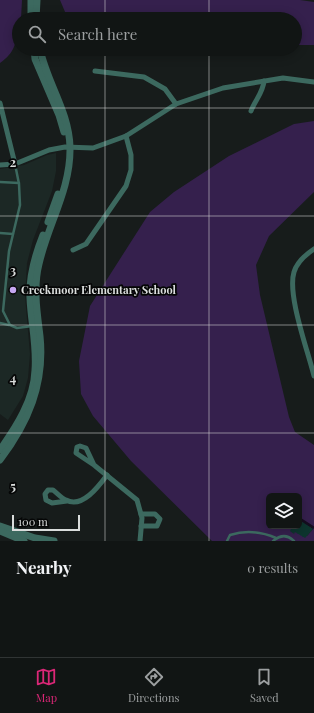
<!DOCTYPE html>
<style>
body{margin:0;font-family:"Playfair Display",serif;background:#1e2222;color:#f1f3f6}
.controls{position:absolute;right:12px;bottom:12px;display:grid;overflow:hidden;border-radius:6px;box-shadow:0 2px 10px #0003}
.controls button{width:36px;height:36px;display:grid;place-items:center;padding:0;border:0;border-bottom:1px solid #303434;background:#111514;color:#f1f3f6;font:20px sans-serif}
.scale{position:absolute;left:12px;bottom:10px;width:68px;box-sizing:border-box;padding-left:4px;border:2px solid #dadddc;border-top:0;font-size:11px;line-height:14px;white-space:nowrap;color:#dadddc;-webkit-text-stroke:3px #050606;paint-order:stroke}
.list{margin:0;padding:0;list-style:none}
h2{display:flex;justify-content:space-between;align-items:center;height:52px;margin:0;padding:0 16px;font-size:17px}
h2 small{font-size:13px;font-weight:400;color:#9c9fa0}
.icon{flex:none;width:22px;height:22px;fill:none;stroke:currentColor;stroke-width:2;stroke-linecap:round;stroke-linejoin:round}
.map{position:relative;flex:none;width:314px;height:541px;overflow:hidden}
.search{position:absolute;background:#111514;box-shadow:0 2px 10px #0003;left:12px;right:12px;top:12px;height:44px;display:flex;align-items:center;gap:10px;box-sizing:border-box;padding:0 14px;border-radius:22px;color:#9c9fa0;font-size:15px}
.sheet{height:116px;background:#111514}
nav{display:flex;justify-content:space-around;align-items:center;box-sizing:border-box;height:56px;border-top:1px solid #303434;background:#111514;font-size:11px;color:#9c9fa0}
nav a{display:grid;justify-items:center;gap:2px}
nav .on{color:#db2777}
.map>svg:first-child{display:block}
</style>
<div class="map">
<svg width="314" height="541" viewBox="0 0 314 541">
<defs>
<filter id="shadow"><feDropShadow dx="2" dy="-2" stdDeviation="0" flood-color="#0009"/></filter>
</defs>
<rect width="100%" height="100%" fill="#171c1b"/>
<path fill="#1c2825" d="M56 153V171L52 191 33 240 27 263 25 296 30 354 28 378 23 396 8 420 0 414V169L24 165 47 155Z"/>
<g fill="#35204d" fill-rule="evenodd">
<path d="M0 0H22L21 19H19V25L16 28C17 44 14 53 0 63Z"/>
<path d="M60 0H300L314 2V45H295V19H68Z"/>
<path d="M161 49H261L181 54Z"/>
<path d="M314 121V192L269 236 256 265 260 295 289 417 295 432 314 445V541H212L131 461 93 416 81 394 79 361 90 306 150 212 174 192 229 156 294 124ZM269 496H299V526H269Z"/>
</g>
<path fill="#0c352d" filter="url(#shadow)" d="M299 520 313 529 305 538 295 532 294 534 290 531 291 529 286 526H299Z"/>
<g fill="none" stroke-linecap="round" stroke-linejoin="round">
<g stroke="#3c695f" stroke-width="2.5">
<path d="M15 164 19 184 20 205 9 251 3 311 10 325 17 328 32 326"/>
<path d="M0 182 19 183"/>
<path d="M0 233 13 234"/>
<path d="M0 323 9 325"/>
<path d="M227 541 230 535C246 530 262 532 276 538"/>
<path d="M273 541C280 535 287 534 294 541"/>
</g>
<g stroke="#3c695f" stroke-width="5">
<path d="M95 71 144 77 165 89 176 104"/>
<path d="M0 103 15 164"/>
<path d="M251 111C255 100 263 93 264 81"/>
<path d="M0 165 15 164 49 150 65 147 93 148 126 136 176 104 223 88 283 78 314 82"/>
<path d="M314 249C305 255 297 262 294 272 287 295 308 351 314 376"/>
<path d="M73 250 86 244 126 186 131 170V155L126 136"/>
<path d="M94 465 86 448 80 446 77 447 76 453 94 465 137 500 142 518 140 541"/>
<path d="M67 501 52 503 46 500 45 494 48 490H53C57 493 61 498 66 500 82 509 99 486 107 475"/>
<path d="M141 526H157L160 519 155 514H141"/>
</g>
<g stroke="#3c695f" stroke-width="7">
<path d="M31 19V0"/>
<path d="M36 19 37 0"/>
<path d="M34 49 35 59 59 115 64 132"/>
<path d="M48 222 58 194"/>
<path d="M0 450C16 427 34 400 35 370 37 346 31 322 30 298 29 277 35 255 43 235"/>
<path d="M0 460C28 423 45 384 40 336 37 312 33 288 39 264 48 224 71 189 70 147 69 111 47 83 40 49"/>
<path d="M0 526 35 538 54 541"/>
<path d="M0 531 24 541"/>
</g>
</g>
<path fill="none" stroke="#dadddc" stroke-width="1" stroke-opacity="0.55" d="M105 0V19M209 0V19M105 49V541M209 49V541M0 108H314M0 216H314M0 325H314M0 433H314"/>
<circle fill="#c5a7f1" stroke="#050606" stroke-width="1.5" cx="13" cy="290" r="4"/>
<g text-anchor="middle" stroke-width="3.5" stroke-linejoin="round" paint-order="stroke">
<g font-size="11" font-weight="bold" fill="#dadddc" stroke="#050606" text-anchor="start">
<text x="21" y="294">Creekmoor Elementary School</text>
</g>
</g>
<g font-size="13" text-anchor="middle" font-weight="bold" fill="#dadddc" stroke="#050606" stroke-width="3.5" stroke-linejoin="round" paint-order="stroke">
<text x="13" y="167">2</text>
<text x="13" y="275">3</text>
<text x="13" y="383">4</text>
<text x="13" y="491">5</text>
</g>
</svg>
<div class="controls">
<button><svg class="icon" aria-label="layers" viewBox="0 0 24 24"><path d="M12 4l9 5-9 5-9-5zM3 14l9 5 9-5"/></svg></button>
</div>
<div class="scale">100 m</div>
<div class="search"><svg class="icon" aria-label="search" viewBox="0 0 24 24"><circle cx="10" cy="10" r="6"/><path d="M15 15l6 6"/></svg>Search here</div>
</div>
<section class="sheet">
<h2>Nearby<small>0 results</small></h2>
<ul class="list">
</ul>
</section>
<nav>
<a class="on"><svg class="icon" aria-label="map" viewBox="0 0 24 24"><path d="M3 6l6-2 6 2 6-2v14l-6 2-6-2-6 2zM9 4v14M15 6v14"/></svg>Map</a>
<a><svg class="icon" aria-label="directions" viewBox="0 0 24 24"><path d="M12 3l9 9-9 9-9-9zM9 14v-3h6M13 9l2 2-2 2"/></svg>Directions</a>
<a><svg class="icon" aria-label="saved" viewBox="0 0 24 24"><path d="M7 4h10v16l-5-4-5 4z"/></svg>Saved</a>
</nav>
